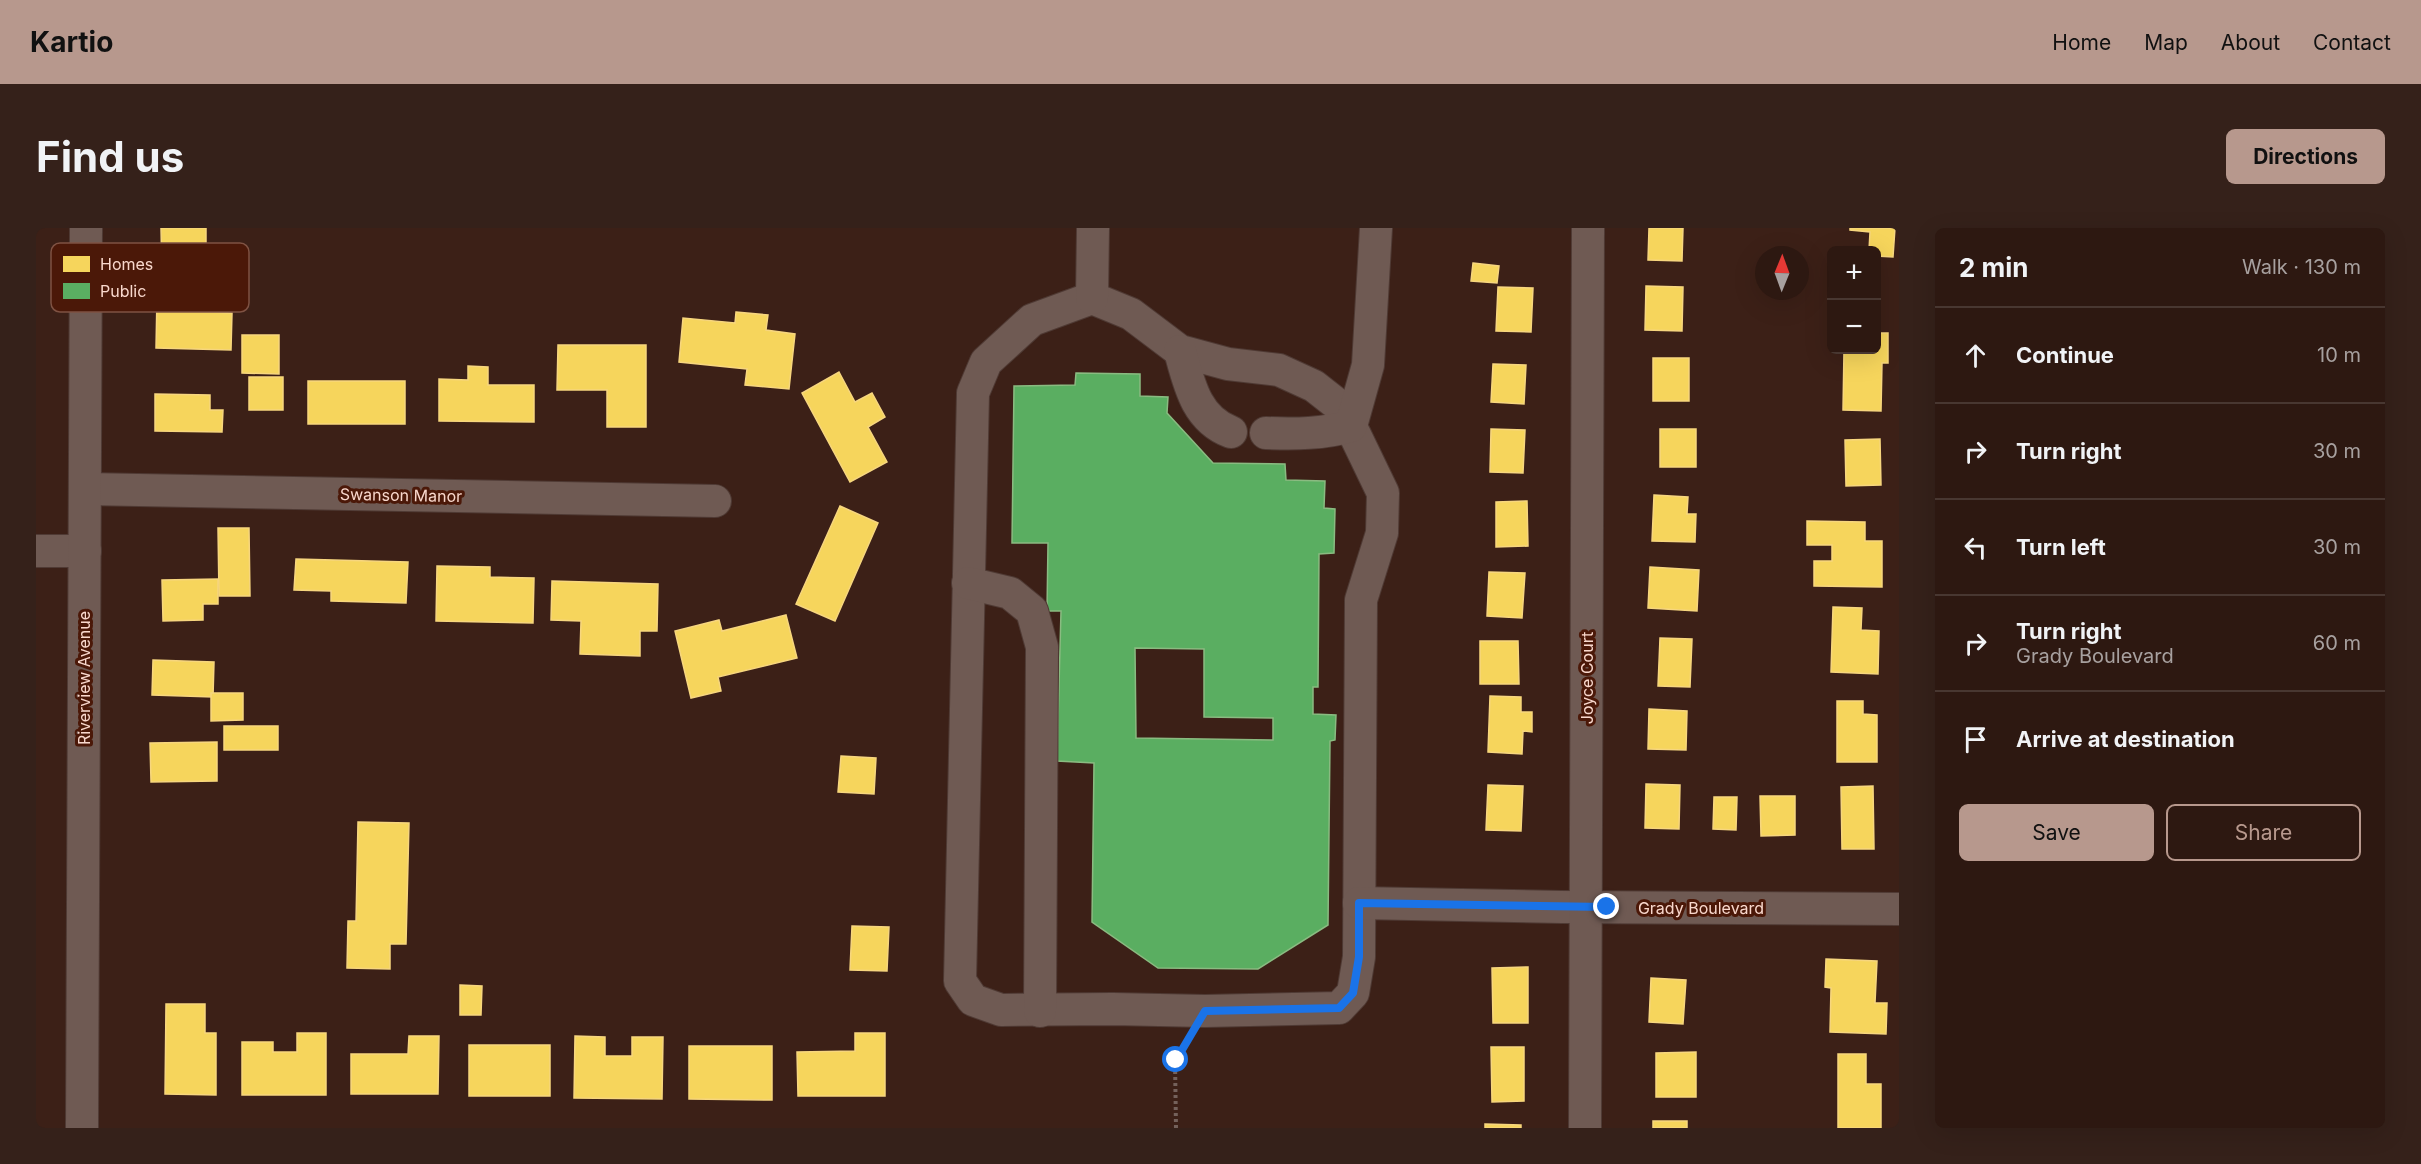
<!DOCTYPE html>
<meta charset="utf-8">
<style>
body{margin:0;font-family:Inter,sans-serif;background:#35211a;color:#f1f3f6}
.controls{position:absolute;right:18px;top:18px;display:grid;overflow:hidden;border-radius:9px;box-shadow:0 6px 24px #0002}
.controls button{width:54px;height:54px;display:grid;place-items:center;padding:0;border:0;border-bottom:2px solid #483731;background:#2d1811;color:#f1f3f6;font:30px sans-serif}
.compass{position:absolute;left:1719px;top:18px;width:54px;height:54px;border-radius:50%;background:#2d1811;box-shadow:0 6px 24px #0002;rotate:1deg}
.stop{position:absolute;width:18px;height:18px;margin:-14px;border:4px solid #1a73e8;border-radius:50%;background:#fff}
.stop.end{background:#1a73e8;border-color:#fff;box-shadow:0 2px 6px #0008}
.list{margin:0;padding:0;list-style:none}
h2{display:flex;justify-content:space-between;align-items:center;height:78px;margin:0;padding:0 24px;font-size:26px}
h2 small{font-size:20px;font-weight:400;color:#a7a09f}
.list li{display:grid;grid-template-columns:39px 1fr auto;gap:18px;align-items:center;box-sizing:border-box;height:96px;padding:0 24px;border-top:2px solid #483731}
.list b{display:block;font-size:22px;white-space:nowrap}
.list p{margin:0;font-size:20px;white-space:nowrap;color:#a7a09f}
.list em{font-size:20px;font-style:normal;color:#a7a09f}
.actions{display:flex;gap:12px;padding:18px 24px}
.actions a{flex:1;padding:14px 0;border:2px solid #b7988d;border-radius:9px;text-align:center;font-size:21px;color:#b7988d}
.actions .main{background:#b7988d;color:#111}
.icon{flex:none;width:33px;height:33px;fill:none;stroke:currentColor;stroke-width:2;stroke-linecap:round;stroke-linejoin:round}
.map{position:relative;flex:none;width:1863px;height:900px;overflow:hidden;border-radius:9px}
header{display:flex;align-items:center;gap:36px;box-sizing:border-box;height:84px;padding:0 30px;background:#b7988d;color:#111}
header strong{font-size:28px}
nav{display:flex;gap:33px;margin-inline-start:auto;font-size:21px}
.intro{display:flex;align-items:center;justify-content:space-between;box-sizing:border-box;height:144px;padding:0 36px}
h1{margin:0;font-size:42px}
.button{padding:15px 27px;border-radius:9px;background:#b7988d;color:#111;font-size:21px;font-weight:700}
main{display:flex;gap:36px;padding:0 36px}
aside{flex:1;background:#2d1811;border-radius:9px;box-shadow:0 6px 24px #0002}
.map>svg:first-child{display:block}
</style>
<header>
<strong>Kartio</strong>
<nav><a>Home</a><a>Map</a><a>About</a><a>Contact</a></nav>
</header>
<div class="intro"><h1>Find us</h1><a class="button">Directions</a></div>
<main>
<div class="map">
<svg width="1863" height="900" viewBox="0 0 1863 900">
<rect width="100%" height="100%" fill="#3c2017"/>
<g fill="#f6d55c" stroke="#f7d67e" stroke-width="1.5">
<path d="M125 0H170V49H126Z"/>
<path d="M1613 0H1647L1646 33 1612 32Z"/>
<path d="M1814 0H1859L1857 29 1840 28V22H1833L1834 4 1814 2Z"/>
<path d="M1437 35 1463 38 1461 55 1435 53Z"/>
<path d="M1610 58 1647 59 1646 103 1609 102Z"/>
<path d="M1462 59 1497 60 1495 104 1460 103Z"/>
<path d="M121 68 152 69V83L196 85 195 122 120 120Z"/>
<path d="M700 84 732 87 730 102 759 106 753 161 709 157 711 141 643 134 647 90 699 95Z"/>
<path d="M1840 105H1852V135H1846L1845 183 1807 182 1808 122H1840Z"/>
<path d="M206 107H243V146L206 145Z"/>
<path d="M522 117H610V199H571V162H521Z"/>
<rect x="1617" y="130" width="36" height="43"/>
<path d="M1457 136 1490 137 1488 176 1455 174Z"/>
<path d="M432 138 452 139V157H498V194L403 193V151L432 152Z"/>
<path d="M803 144 819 174 836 165 849 189 832 199 851 234 814 254 766 165Z"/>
<rect x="213" y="149" width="34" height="33"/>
<rect x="272" y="153" width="97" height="43"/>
<path d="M119 166 174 167V182H187L186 204 119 203Z"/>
<path d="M1455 201 1489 202 1487 245 1454 244Z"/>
<rect x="1624" y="201" width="36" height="38"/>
<path d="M1844 211 1845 257 1810 258 1809 212Z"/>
<path d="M1618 267 1652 269 1651 286H1660L1659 314 1616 313Z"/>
<path d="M1491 273 1492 318 1460 319V274Z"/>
<path d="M804 278 842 295 799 393 760 376Z"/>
<path d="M1771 293 1829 294V313H1846V359L1778 358V333H1796V317H1771Z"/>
<path d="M182 300H213L214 368H183Z"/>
<path d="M260 331 372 334 370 375 295 373V363L258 362Z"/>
<path d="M401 338 454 339V349L498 350 497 395 400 393Z"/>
<path d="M1614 339 1663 342 1661 383 1612 380Z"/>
<path d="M1453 344 1489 345 1486 390 1451 388Z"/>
<path d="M182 351V376H167V392L127 393 126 352Z"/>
<path d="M516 353 622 356 621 403H604V428L544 426 545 393 515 392Z"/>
<path d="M1797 379 1826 380 1825 402 1843 403 1842 446 1795 444Z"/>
<path d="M750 387 761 430 682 449 685 463 655 470 639 403 683 392 686 403Z"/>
<path d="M1624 410 1656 411 1654 459 1622 458Z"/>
<path d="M1444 413H1482L1483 456H1444Z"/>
<path d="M117 432 178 434 177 469 116 467Z"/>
<path d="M175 465H207V492L175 493Z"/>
<path d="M1454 468 1485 469V484H1496V504L1487 503 1486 526 1452 524Z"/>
<path d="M1801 473H1827V486L1841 487V534H1801Z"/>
<path d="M1613 481 1651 483 1650 522 1612 521Z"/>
<rect x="188" y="498" width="54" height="24"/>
<path d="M181 514V553L115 554 114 515Z"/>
<path d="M805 528 840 530 838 566 802 564Z"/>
<path d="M1610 556 1644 557 1643 601 1609 600Z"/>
<path d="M1452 557 1487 558 1485 603 1450 602Z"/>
<path d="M1837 558 1838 621H1806L1805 559Z"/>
<path d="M1724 568H1759V607L1725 608Z"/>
<path d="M1678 569H1701L1700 602 1677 601Z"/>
<path d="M322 594 373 595 370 716H354V741L311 740 312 693H320Z"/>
<path d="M816 698 853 699 851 743 814 742Z"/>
<path d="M1790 731 1841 733 1839 775H1851L1850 806 1794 804 1795 760 1789 759Z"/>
<path d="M1492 739V795H1457L1456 740Z"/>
<path d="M1615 750 1650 752 1647 796 1613 794Z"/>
<path d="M424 757 446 758 445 787H424Z"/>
<path d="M130 776H169V805H180V867L129 866Z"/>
<path d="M261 805H290V867H206V814H237V824H261Z"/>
<path d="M819 805H849V868H762L761 824 819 823Z"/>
<path d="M373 808H403L402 866H315V826H372Z"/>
<path d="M539 808 569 809V828H596V809H627L626 871 538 870Z"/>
<rect x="433" y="817" width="81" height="51"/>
<path d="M653 818H736V872L653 871Z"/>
<path d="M1455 819H1488V873L1456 874Z"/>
<path d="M1660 824V869H1620V825Z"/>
<path d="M1802 826H1830V856H1845V900H1802Z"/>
<rect x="1617" y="893" width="34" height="7"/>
<path d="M1449 896 1485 897V900H1449Z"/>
</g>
<path fill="#5aae61" stroke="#8abb81" stroke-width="1.5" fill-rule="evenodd" d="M1040 145 1104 146V168L1132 169 1131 185 1177 235 1249 236 1250 252 1289 253 1288 280 1299 281 1298 325 1283 326 1282 459H1277V486L1300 487 1299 512 1294 513 1292 697 1222 741 1122 740 1056 694 1058 535 1021 533 1025 383H1011L1012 315H976L978 158 1039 157ZM1099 420 1168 421V489L1237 490V512L1100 510Z"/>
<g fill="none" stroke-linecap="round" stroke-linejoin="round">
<g stroke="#4f3a34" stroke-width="34">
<g id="minor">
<path d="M1056 70 1095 86 1144 123 1192 136 1243 142 1278 158 1306 180 1347 265 1346 305 1325 372 1323 729 1317 765 1303 780 1169 783 1077 781 965 782 937 772 924 753 937 165 950 134 996 92Z"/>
<path d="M1056 70 1057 0"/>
<path d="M1144 123C1153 156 1160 191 1195 204"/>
<path d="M1230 205C1259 206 1287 206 1315 198L1332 137 1340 0"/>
<path d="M50 261 679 273"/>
<path d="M0 323H49"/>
<path d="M932 355 974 365 996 383 1006 419 1004 783"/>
<path d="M1323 675 1526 679 1863 681"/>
<path d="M46 900 50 0"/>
<path d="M1549 900 1552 0"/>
</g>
</g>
<path stroke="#74615b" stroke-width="4" stroke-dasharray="3 3" stroke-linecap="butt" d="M1140 900 1139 832 1152 811"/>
<use href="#minor" stroke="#6f5a53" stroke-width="32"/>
</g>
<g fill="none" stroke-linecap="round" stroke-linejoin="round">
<path stroke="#1a73e8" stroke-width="8" d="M1140 832 1169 783 1303 780 1317 765 1323 729V675L1571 679"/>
</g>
<g text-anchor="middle" stroke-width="6" stroke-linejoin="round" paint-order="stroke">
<g font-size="16" fill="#f9d8cd" stroke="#4b1808">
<text transform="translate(365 267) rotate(1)" y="6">Swanson Manor</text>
<text transform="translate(48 450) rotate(-90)" y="6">Riverview Avenue</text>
<text transform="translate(1551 450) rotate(-90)" y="6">Joyce Court</text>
<text x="1665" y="686">Grady Boulevard</text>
</g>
</g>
<rect x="15" y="15" width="198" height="69" rx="9" fill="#4b1808" stroke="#7f5243" stroke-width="1.5"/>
<rect x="27" y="28" width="27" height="16" fill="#f6d55c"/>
<rect x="27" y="55" width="27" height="16" fill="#5aae61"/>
<g font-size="16" fill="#f9d8cd">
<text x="64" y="42">Homes</text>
<text x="64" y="69">Public</text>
</g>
</svg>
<div class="controls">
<button>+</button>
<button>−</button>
</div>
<svg class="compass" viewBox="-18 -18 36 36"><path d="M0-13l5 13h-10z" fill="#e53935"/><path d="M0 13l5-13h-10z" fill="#a7a09f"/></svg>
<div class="stop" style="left:1140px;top:832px"></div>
<div class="stop end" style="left:1571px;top:679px"></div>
</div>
<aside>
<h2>2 min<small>Walk · 130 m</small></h2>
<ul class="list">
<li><svg class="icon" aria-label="ahead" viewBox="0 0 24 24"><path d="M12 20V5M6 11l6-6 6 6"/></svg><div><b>Continue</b></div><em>10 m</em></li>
<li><svg class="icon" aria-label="right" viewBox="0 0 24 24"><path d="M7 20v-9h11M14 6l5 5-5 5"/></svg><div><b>Turn right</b></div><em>30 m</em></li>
<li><svg class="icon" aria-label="left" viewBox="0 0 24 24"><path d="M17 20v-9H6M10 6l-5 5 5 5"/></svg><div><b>Turn left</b></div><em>30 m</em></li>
<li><svg class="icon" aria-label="right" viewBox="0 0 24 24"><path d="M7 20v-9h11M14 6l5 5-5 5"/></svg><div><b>Turn right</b><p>Grady Boulevard</p></div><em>60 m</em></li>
<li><svg class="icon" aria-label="arrive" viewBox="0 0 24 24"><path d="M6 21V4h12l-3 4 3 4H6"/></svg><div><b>Arrive at destination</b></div></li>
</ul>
<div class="actions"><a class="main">Save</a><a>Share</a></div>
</aside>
</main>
